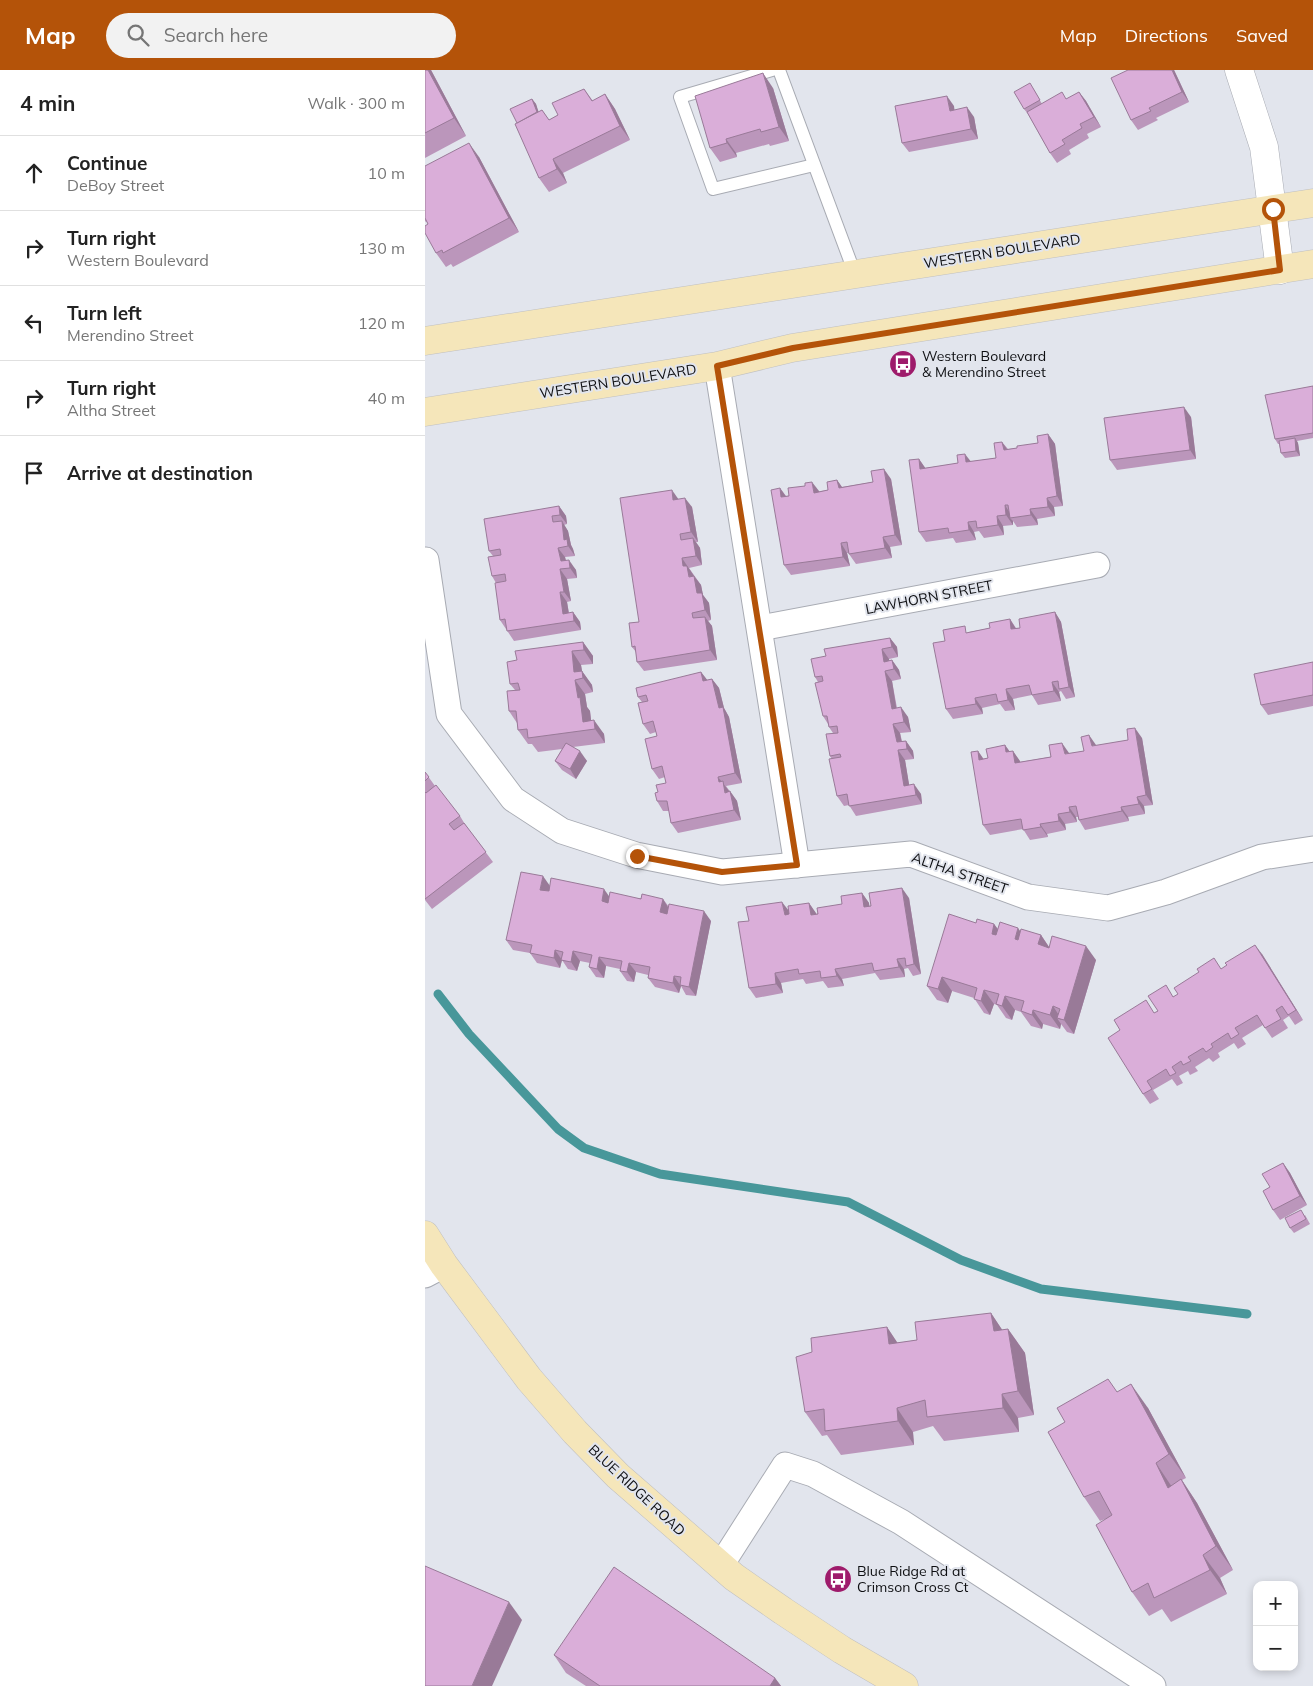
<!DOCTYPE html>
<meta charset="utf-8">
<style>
body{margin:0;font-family:Mulish,sans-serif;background:#f2f2f2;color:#222}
.controls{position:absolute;right:15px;bottom:15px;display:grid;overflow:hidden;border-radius:10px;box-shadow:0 2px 8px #0003}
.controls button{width:45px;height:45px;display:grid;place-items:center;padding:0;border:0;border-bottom:1px solid #e0e0e0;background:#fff;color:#222;font:25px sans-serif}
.stop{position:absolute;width:15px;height:15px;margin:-11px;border:4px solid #b45309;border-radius:50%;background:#fff}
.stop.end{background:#b45309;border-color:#fff;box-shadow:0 1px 5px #0008}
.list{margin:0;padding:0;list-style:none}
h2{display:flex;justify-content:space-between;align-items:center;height:65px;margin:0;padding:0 20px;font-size:21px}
h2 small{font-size:16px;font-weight:400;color:#767676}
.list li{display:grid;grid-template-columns:32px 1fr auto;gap:15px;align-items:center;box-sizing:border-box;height:75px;padding:0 20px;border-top:1px solid #e0e0e0}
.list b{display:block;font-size:19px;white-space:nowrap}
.list p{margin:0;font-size:16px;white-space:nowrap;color:#767676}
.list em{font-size:16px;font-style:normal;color:#767676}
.icon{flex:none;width:28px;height:28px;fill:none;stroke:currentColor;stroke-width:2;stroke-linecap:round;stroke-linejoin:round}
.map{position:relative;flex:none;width:888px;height:1616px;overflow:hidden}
header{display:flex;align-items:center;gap:30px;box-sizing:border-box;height:70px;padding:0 25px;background:#b45309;color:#fff}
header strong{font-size:24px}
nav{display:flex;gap:28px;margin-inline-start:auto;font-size:18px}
.search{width:350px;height:45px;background:#f2f2f2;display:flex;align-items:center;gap:12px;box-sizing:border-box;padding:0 18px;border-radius:28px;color:#767676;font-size:19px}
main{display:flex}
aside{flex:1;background:#fff}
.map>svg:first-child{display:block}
</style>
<header>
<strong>Map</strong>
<div class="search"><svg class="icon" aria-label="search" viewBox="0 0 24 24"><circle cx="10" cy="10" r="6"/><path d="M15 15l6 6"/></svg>Search here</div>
<nav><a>Map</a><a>Directions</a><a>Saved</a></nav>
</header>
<main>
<aside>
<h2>4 min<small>Walk · 300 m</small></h2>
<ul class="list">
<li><svg class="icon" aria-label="ahead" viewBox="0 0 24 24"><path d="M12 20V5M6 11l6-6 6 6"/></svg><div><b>Continue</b><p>DeBoy Street</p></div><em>10 m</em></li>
<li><svg class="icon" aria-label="right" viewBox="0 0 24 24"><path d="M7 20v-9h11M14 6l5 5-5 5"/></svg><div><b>Turn right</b><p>Western Boulevard</p></div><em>130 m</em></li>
<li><svg class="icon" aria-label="left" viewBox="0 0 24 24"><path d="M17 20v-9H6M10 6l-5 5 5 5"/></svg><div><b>Turn left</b><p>Merendino Street</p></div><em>120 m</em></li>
<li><svg class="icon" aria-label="right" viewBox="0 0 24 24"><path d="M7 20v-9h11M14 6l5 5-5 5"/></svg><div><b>Turn right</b><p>Altha Street</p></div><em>40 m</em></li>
<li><svg class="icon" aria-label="arrive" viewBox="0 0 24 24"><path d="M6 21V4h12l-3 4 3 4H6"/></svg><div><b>Arrive at destination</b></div></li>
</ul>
</aside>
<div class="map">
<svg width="888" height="1616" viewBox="0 0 888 1616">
<rect width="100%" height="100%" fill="#e2e5ed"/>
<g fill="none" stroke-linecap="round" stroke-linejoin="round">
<path stroke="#48979a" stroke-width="9" d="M13 924 44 964 133 1059 159 1078 235 1104 423 1132 536 1190 616 1219 822 1244"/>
<g stroke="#a8abb3" stroke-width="14">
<g id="service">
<path d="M347 0 255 27 288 119 389 95"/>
<path d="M354 0 430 204"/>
</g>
</g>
<g stroke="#a8abb3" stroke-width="27">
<g id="minor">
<path d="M292 296 372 795"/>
<path d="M1 490 24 644 88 729 137 761 211 785 297 802 486 784 603 827 683 838 741 822 837 787 888 779"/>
<path d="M335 558 672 495"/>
<path d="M0 1205 19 1195"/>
<path d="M296 1495 360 1395 388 1404 476 1452 728 1616"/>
</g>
</g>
<g stroke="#a8abb3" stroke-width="29">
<path id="tertiary" d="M814 0 839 77 855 200"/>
</g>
<g stroke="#c0c0c1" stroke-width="29">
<g id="primary">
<path d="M0 271 888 133"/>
<path d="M0 342 292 296 367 278 888 194"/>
<path d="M0 1165 19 1195 104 1309 150 1362 193 1406 309 1507 358 1541 417 1580 479 1616"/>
</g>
</g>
<use href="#service" stroke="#fff" stroke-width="12"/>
<use href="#minor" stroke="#fff" stroke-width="25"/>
<use href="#tertiary" stroke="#fff" stroke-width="28"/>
<use href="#primary" stroke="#f5e6ba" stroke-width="28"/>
</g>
<g fill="#bb96bb">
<path d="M0 0H6L41 66 0 88Z"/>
<path d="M749 0 764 32 731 48 733 50 713 60 706 50Z"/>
<path d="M348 18 364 71 345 76 344 74 311 83 312 87 295 92 285 78Z"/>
<path d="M608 18 617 34 642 29 654 22 661 31 676 57 662 64 664 68 644 80 646 84 632 93 625 83 603 44 599 39Z"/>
<path d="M159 19 168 31 180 24 190 39 205 70 138 103 142 113 124 122 114 108 92 53 107 29 111 34 113 42 117 40 124 50 133 45Z"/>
<path d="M529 36V40L549 47 553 69 484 82 477 73Z"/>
<path d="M54 87 94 162 28 197 26 194 21 197 11 183 3 154 1 151 0 152V96Z"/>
<path d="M888 316V368L872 371 873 373 875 386 860 388 856 383 854 374H853L850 369Z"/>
<path d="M766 347 771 389 692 400 685 390Z"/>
<path d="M623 364 630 374 638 436 629 437 630 446 612 449 613 455 592 457 588 451V455L578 456 579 465 559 468 554 461 549 462 551 470 531 473 528 468 501 472 494 462V389L500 398 571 388 577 372 583 379 592 378 613 373Z"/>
<path d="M466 409 477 475 465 477 467 488 431 494 424 484V483H422L425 496 366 505 359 495 355 418 361 426 403 420 412 410 417 417Z"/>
<path d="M253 429 267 437 273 472H271L275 478 277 495 264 498 276 515 278 525 284 533 286 550 283 551 287 556 292 590 219 601 212 592 211 582 207 577 214 552Z"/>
<path d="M134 436 141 446 142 454 139 455 143 461 146 475 148 479 150 486 140 487 141 490 151 500 152 508 142 509 146 531 142 532 144 543 148 542 155 552 156 560 89 571 75 550 71 513 67 506 68 486 64 481Z"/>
<path d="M630 542 636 552 650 627 641 629 636 621 634 622 636 631 613 635 607 625 588 629 590 640 580 641 575 634 557 638 558 644 528 649 521 639 520 571 544 562 565 558 585 549 591 558H595Z"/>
<path d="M465 568 472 577 473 587 464 589V591L467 590 474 600 476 609 467 611 472 638 483 647 486 662 475 663 477 671H481L488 681 489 689 480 690 484 715 496 724 497 734 431 746 424 735 419 736 412 726 407 689 405 686 408 663 404 657 403 654 398 646 393 612 390 607 401 586Z"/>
<path d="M158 572 168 586V594L156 595 157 601 167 615 168 622 160 624 162 637 165 641 166 650 179 664 180 673 148 677 162 691 151 709 137 700 130 691 137 679 113 682 107 674H103L93 660 92 653 84 641 90 620 85 614 92 590Z"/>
<path d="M888 592V636L843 645 836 635Z"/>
<path d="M276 602 282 610 287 609 294 618 299 638 304 647 317 713 301 716 312 731 316 750 253 763 246 753 244 741H238L232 731 233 722 241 713 240 707 234 709 227 699 232 666 231 662 225 664 218 654 217 632 213 627Z"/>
<path d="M717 668 728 735 719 736 720 744 703 747 704 751 660 760 654 750 653 747H651L652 752 640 754 641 760 622 764 623 767 605 770 598 759 565 765 558 755 553 681 558 689 563 688 580 675 585 682 588 681 595 692 659 681 671 676Z"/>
<path d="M0 702 10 716 35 746 41 756 68 792 7 839 0 830Z"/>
<path d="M125 816 184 827 238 829 244 837 286 851 271 926 261 925 256 916 254 923 230 917 223 908V905L211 902 209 912 202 911 195 901V899L181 896 179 908 171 907 164 897 165 893 155 891 152 901 143 899 137 890 135 898 112 893 105 883 88 880 81 870Z"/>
<path d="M437 823 444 833V836L484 828 496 904 488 906 483 898 479 899 480 907 455 910 450 903 417 909 419 916 403 918 398 911 381 914 378 909 356 913 358 923 331 928 324 918V851L364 841 384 833 391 844 417 834Z"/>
<path d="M551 853 569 854 573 859 616 865 624 877 671 890 649 964 642 962 636 954 635 959 618 954 617 959 606 956 596 942 590 940 587 950 581 948 572 935 569 934 565 945 559 943 549 928 527 921 523 933 512 930 502 916Z"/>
<path d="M837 884 878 950 870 955 864 946 858 950 863 958 847 968 838 955 817 968 821 974 813 979 809 973 793 983 795 987 788 992 784 988 770 997 773 1001 765 1005 763 1001 754 1006 758 1013 752 1016 747 1009 728 1020 734 1029 725 1034 718 1024 730 943 733 941 749 927 797 899Z"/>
<path d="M858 1093 865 1103 882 1135 855 1150 848 1140 845 1117Z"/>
<path d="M880 1145 885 1154 869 1163 865 1158Z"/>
<path d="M566 1243 577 1260 583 1259 600 1283 609 1345 593 1348 594 1362 519 1371 508 1356 488 1362 489 1375 416 1385 402 1365 397 1366 380 1342 462 1257 472 1273 492 1270Z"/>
<path d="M692 1322 723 1338 761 1408 757 1410 772 1433 808 1500 795 1508 802 1524 746 1552 737 1539 724 1546 707 1522 683 1448 675 1451 659 1427Z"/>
<path d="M129 1585 350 1608 356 1616H161L141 1603Z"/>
</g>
<g fill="#997a98">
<path d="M3 0H6L41 66 29 48Z"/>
<path d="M747 0H749L764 32 757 22Z"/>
<path d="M338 3 348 18 364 71 354 57Z"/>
<path d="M654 22 661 31 676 57 669 47Z"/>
<path d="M180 24 190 39 205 70 195 56Z"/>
<path d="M522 26 529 36 531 51 525 41Z"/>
<path d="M107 29 111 34 119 58 116 53Z"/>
<path d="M542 37 549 47 553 69 546 59Z"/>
<path d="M301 69 311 83 312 87 302 73Z"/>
<path d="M44 73 54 87 94 162 84 148Z"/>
<path d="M128 89 138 103 142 113 132 99Z"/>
<path d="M759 337 766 347 771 389 765 380Z"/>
<path d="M623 364 630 374 638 436 632 426Z"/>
<path d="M870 368 873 373 875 386 871 381Z"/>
<path d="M577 372 584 382 579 380Z"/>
<path d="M540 384 547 393 541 392Z"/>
<path d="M494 389 501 399H495Z"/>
<path d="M459 399 466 409 477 475 470 465Z"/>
<path d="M412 410 419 420 414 418Z"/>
<path d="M387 412 394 421 396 432 389 423Z"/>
<path d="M355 418 362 428 356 427Z"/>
<path d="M247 420 254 430H248Z"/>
<path d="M260 428 267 437 273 472 266 462Z"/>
<path d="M622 428 629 437 630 446 623 437Z"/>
<path d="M580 435 586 445 585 448 588 451V455L581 445Z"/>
<path d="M134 436 141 446 142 454 135 445Z"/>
<path d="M605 439 612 449 613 455 606 445Z"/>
<path d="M572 446 578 456 579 465 573 455Z"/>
<path d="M137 451 143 461 146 475 148 479 150 486 143 476 139 470Z"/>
<path d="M543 452 549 462 551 470 544 460Z"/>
<path d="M458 467 465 477 467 488 460 478Z"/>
<path d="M268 468 275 478 277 495 271 486Z"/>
<path d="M416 473 422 483 425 496 418 487Z"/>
<path d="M133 478 140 487 142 498 136 491Z"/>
<path d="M257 488 269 506 271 516 258 496Z"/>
<path d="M144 490 151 500 152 508 145 498Z"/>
<path d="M135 499 142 509 146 531 139 522Z"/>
<path d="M269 506 276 515 278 525 284 533 286 550 280 540 272 523Z"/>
<path d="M135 522 142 532 145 551 138 544Z"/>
<path d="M148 542 155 552 156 560 149 551Z"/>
<path d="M630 542 636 552 650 627 644 617Z"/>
<path d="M280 547 287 556 292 590 285 580Z"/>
<path d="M585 549 591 559H586Z"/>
<path d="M465 568 472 577 473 587 467 577Z"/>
<path d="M158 572 168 586V594L159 580Z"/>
<path d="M457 579 464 589 466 600 459 592Z"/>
<path d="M147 581 156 595 157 601 167 615 168 622 158 608 149 602Z"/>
<path d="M467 590 474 600 476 609 469 599Z"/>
<path d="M460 601 467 611 473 649 467 639Z"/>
<path d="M276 602 283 611H278Z"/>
<path d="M287 609 294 618 299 638 304 647 317 713 310 703Z"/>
<path d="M150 610 160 624 162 637 165 641 167 659 158 652 153 628Z"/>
<path d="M627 612 634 622 636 631 629 621Z"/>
<path d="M581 619 588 629 590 640 583 630Z"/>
<path d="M550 628 557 638 558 644 551 634Z"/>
<path d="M476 637 483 647 486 662 479 652Z"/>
<path d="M169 650 179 664 180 673 170 659Z"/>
<path d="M468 654 475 663 478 680 472 672Z"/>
<path d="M710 658 717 668 728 735 721 725Z"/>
<path d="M664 665 671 675 667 676Z"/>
<path d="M481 671 488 681 489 689 482 679Z"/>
<path d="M637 673 644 683 640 684Z"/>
<path d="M580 675 587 685 581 682Z"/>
<path d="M473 680 480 690 486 726 479 716Z"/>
<path d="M155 681 162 691 151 709 145 699Z"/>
<path d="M553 681 560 691 554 690Z"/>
<path d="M588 681 595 691 597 703 590 693Z"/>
<path d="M293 707 304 721 307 732 294 712Z"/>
<path d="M489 714 496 724 497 734 491 725Z"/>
<path d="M305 721 312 731 316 750 309 740Z"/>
<path d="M712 727 719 736 720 744 714 734Z"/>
<path d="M644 737 651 747 652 752 645 742Z"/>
<path d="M696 737 703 747 704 751 697 741Z"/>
<path d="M633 744 640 754 641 760 634 751Z"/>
<path d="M615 754 622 764 623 767 616 757Z"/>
<path d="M118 806 125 816 122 829 115 820Z"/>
<path d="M477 818 484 828 496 904 489 894Z"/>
<path d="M179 819 186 829 183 841 177 831Z"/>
<path d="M437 823 444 833 446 847 439 837Z"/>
<path d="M238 829 244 839 241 852 235 842Z"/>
<path d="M357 832 364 841 366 855 360 845Z"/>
<path d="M384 833 391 843 393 855 386 845Z"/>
<path d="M279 841 286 851 271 926 264 917Z"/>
<path d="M569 854 579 868 567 864Z"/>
<path d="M593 858 603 872 590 869Z"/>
<path d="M616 865 626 880 613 874Z"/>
<path d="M830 875 837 884 878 950 871 940Z"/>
<path d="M661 876 671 890 649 964 639 950Z"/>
<path d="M130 880 137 890 135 898 129 888Z"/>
<path d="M148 881 155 891 152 901 146 892Z"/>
<path d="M174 887 181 896 179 908 172 899Z"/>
<path d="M472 889 479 899 480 907 474 897Z"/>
<path d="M204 893 211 902 209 912 202 902Z"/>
<path d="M410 899 417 909 419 916 412 906Z"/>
<path d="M350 903 356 913 358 923 351 914Z"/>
<path d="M249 906 255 915 256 916 254 923 248 913Z"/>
<path d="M517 907 527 921 523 933 513 919Z"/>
<path d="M559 920 569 934 565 945 556 931Z"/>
<path d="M580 926 590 940 587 950 577 936Z"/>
<path d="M628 936 637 950 632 948 636 954 635 959 625 945Z"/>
<path d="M608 940 618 954 617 959 607 945Z"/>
<path d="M858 1093 865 1103 882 1135 875 1126Z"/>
<path d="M566 1243 582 1267 569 1261Z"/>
<path d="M462 1257 478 1281 464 1274Z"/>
<path d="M583 1259 600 1283 609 1345 593 1321Z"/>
<path d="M706 1314 723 1338 761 1408 744 1384Z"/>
<path d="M577 1324 593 1348 594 1362 578 1338Z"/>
<path d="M472 1338 488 1362 489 1375 473 1351Z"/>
<path d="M731 1393 747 1417 743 1418Z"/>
<path d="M756 1409 772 1433 808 1500 791 1476Z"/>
<path d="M778 1485 795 1508 802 1524 785 1500Z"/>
<path d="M84 1532 97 1550 67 1616H47Z"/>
<path d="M350 1608 356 1616H345Z"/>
</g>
<g fill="#daaed9" stroke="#997a98">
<path d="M0 0H3L29 48 0 63Z"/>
<path d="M703 0H747L757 22 724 38 726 41 706 50 686 8Z"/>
<path d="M338 3 354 57 336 62 335 59 301 69 302 73 285 78 270 26Z"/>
<path d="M605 13 615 30 599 39 589 22Z"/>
<path d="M159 19 167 31 180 24 195 56 128 89 132 99 114 108 90 54 117 40 124 50 133 45 127 33Z"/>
<path d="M637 22 641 29 654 22 669 47 655 54 657 58 637 70 640 74 625 83 602 42Z"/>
<path d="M522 26 525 41 542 37 546 59 477 73 470 36Z"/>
<path d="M107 29 112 42 92 53 85 39Z"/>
<path d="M44 73 84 148 18 183 17 180 11 183 0 163V156L3 154 0 148V96Z"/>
<path d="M888 316V363L850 369 840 325Z"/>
<path d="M759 337 765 380 685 390 679 348Z"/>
<path d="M623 364 632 426 622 428 623 437 605 439 606 445 585 448 583 435H580L581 445 572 446 573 455 552 458 551 451 543 452 544 460 524 463 523 458 494 462 484 390 494 389 495 399 533 393 532 385 540 384 541 392 571 388 569 373 577 372 579 380 592 378V376L613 373 612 366Z"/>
<path d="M870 368 871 381 856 383 854 371Z"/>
<path d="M459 399 470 465 458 467 460 478 424 484 422 472 416 473 418 487 359 495 346 420 355 418 356 427 364 426 363 418 380 416V413L387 412 389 423 403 420 402 412 412 410 414 418 448 412 446 401Z"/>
<path d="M247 420 248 430 260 428 266 462 255 464 256 470 268 468 271 486 257 488 258 496H262L264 507 269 506 272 523H277L280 540 267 543 268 548 280 547 285 580 212 592 210 576 207 577 204 553 214 552 195 428Z"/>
<path d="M134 436 135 445 127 446 128 452 137 451 139 470 142 469 143 476 133 478 136 491 144 490 145 498 135 499 139 522H135L138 544 148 542 149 551 82 561 80 549 75 550 70 513 81 511 80 504 67 506 63 487 76 485 75 479 64 481 59 449Z"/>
<path d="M630 542 644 617 634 619 633 611 627 612 629 621 607 625 604 615 581 619 583 630 573 632 571 624 550 628 551 634 521 639 508 573 520 571 518 560 540 556 541 563 565 558 564 553 585 549 586 559 595 558 594 549Z"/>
<path d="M465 568 467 577 457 579 459 592 467 590 469 599 460 601 467 639 476 637 479 652 468 654 472 672 481 671 482 679 473 680 479 716 489 714 491 725 424 736 422 724 412 726 404 689 416 687 415 684 405 686 401 664 413 663 412 656 404 657 402 646H398L390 613 398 611 397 606 390 607 386 589 401 586 399 579Z"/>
<path d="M158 572 159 580 147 581 149 602 157 601 158 608 150 610 153 628 155 627 158 652 169 650 170 659 103 668 102 659 93 660 91 641H84L82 621 95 620 93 613 85 614 82 592 92 590 90 581Z"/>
<path d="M888 592V625L836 635 829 604Z"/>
<path d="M276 602 278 611 287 609 294 638 298 637 310 703 293 707 294 712 298 711 300 723 305 721 309 740 246 753 242 731H232L230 723 233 722 231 715 241 713 237 696 227 699 220 669 232 666 228 651 218 654 213 633 223 631 221 625 213 627 211 618Z"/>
<path d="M710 658 721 725 712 727 714 734 696 737 697 741 654 750 651 736 644 737 645 742 633 744 634 751 615 754 616 757 598 760 596 749 558 755 546 682 553 681 554 690 563 688 561 679 580 675 581 682 588 681 590 693 626 687 624 675 637 673 640 684 659 681 656 667 664 665 667 676 703 670 702 659Z"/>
<path d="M141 673 155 681 145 699 130 691Z"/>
<path d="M0 702 4 707 0 711Z"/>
<path d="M11 715 35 746 24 754 29 760 39 753 61 782 0 829V722L1 723Z"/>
<path d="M96 802 118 806 115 820 124 821 126 808 179 819 177 831 183 833 185 822 216 829 217 824 238 829 235 842 242 844 244 834 279 841 264 917 255 915 256 907 249 906 248 913 223 908 225 897 204 893 202 902 195 901 197 891 174 887 172 899 164 897 167 885 148 881 146 892 136 890 138 882 130 880 129 888 105 883 107 875 81 870Z"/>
<path d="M477 818 489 894 481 896 480 888 472 889 474 897 449 901 447 893 410 899 412 906 396 908 395 901 374 904 373 899 350 903 351 914 324 918 313 852 324 851 321 837 357 832 360 845 364 844 363 836 384 833 386 845 393 844 392 838 417 834 416 826 437 823 439 837 446 836 444 823Z"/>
<path d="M524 844 551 853 552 849 569 854 567 864 571 865 575 852 593 858 590 869 593 870 596 859 616 865 613 874 624 878 627 866 661 876 639 950 632 948 635 939 628 936 625 945 608 940 607 945 596 941 599 931 580 926 577 936 571 934 574 924 559 920 556 931 549 929 552 918 517 907 513 919 502 916Z"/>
<path d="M830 875 871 940 863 945 857 936 851 940 856 949 840 958 832 945 810 958 814 964 806 969 803 963 786 974 788 977 781 982 778 978 763 987 766 991 758 995 756 991 747 997 751 1003 745 1006 741 999 722 1011 727 1019 718 1024 683 968 695 960 689 950 721 930 729 943 733 941 723 926 741 915 748 927 753 924 749 918 774 902 772 899 789 888 796 899 802 895 800 893Z"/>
<path d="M858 1093 875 1126 848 1140 838 1121 845 1117 837 1104Z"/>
<path d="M876 1140 881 1149 865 1158 860 1148Z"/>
<path d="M566 1243 569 1261 583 1259 593 1321 577 1324 578 1338 502 1347 500 1330 472 1338 473 1351 400 1361 399 1339 380 1342 371 1287 387 1282 386 1268 462 1257 464 1274 492 1270 490 1252Z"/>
<path d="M683 1309 692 1322 706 1314 744 1384 731 1393 743 1418 756 1409 791 1476 778 1485 785 1500 729 1528 723 1513 707 1522 671 1455 687 1445 674 1421 659 1427 623 1362 640 1352 632 1338Z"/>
<path d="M0 1496 84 1532 47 1616H0Z"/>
<path d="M189 1497 350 1608 345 1616H175L129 1585Z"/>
</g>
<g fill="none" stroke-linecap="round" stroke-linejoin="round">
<path stroke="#b45309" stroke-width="6" d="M212 786 297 802 372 795 292 296 368 278 855 200 848 139"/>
</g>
<defs>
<g id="bus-disc" transform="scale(1.4375)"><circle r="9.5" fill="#9e1b6b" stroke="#e2e5ed"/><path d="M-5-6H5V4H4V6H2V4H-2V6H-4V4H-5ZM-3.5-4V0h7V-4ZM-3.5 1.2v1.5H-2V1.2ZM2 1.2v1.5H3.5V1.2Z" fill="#fff"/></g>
</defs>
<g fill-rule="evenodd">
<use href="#bus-disc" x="478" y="294"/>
<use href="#bus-disc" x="413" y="1509"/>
</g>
<g text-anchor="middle" stroke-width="4" stroke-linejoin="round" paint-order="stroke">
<g font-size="14" fill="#0d0e11" stroke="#e2e5ed">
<text transform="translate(577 181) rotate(-9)" y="5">WESTERN BOULEVARD</text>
<text transform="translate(193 311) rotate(-9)" y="5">WESTERN BOULEVARD</text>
<text transform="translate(504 527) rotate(-11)" y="5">LAWHORN STREET</text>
<text transform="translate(535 803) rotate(19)" y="5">ALTHA STREET</text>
<text transform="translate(212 1420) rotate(43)" y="5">BLUE RIDGE ROAD</text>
</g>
<g font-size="14" fill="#0d0e11" stroke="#e2e5ed" text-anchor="start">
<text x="497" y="291">Western Boulevard<tspan x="497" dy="16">&amp; Merendino Street</tspan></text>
<text x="432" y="1506">Blue Ridge Rd at<tspan x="432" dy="16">Crimson Cross Ct</tspan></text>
</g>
</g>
</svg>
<div class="controls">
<button>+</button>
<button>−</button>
</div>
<div class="stop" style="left:848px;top:139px"></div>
<div class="stop end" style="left:212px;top:786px"></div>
</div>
</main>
